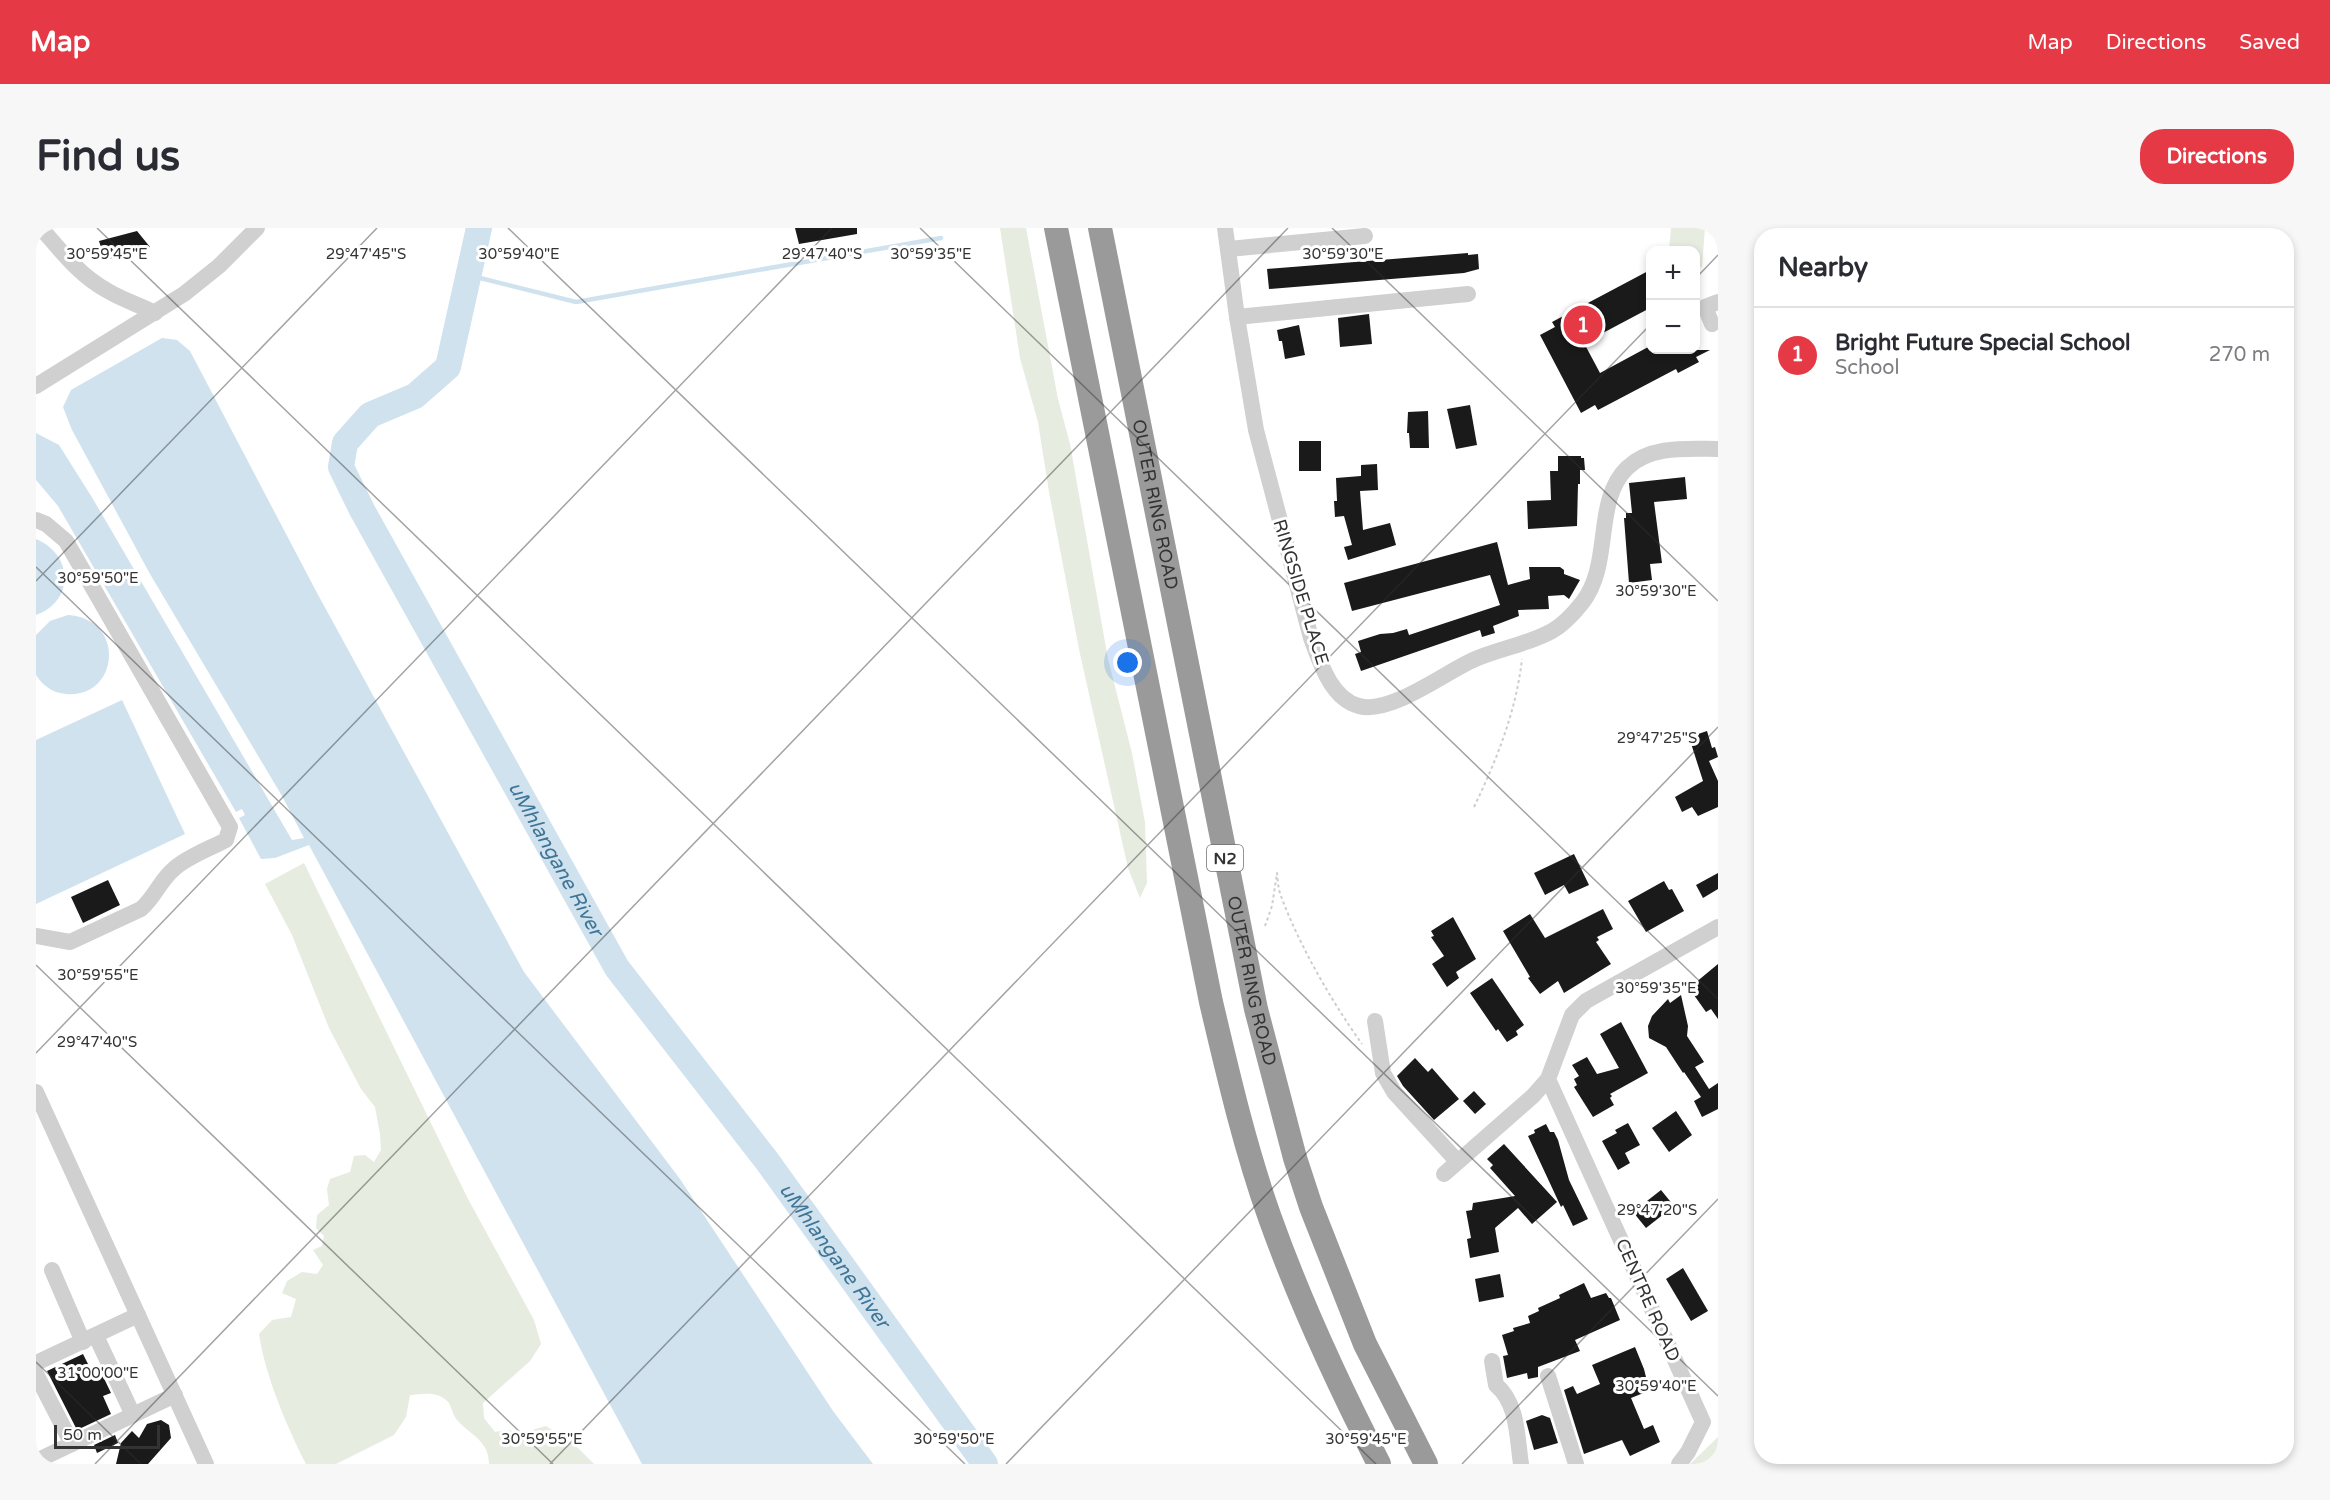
<!DOCTYPE html>
<meta charset="utf-8">
<style>
body{margin:0;font-family:"Varela Round",sans-serif;background:#f7f7f7;color:#2b2b33}
.controls{position:absolute;right:18px;top:18px;display:grid;overflow:hidden;border-radius:12px;box-shadow:0 3px 9px #0003}
.controls button{width:54px;height:54px;display:grid;place-items:center;padding:0;border:0;border-bottom:2px solid #e1e1e2;background:#fff;color:#2b2b33;font:30px sans-serif}
.scale{position:absolute;left:18px;bottom:15px;width:106px;box-sizing:border-box;padding-left:6px;border:3px solid #333;border-top:0;font-size:16px;line-height:21px;white-space:nowrap;color:#333;-webkit-text-stroke:4px #fff;paint-order:stroke}
.you{position:absolute;left:1092px;top:435px;width:21px;height:21px;margin:-15px;border:4px solid #fff;border-radius:50%;background:#1a73e8;box-shadow:0 0 0 9px #1a73e833}
.badge{display:grid;place-items:center;width:39px;height:39px;border-radius:50%;background:#e63946;color:#fff;font-size:20px;font-weight:700}
.pin{position:absolute;translate:-50% -50%;border:3px solid #fff;box-shadow:0 2px 6px #0006}
.list{margin:0;padding:0;list-style:none}
h2{display:flex;justify-content:space-between;align-items:center;height:78px;margin:0;padding:0 24px;font-size:26px}
h2 small{font-size:20px;font-weight:400;color:#7c7c81}
.list li{display:grid;grid-template-columns:39px 1fr auto;gap:18px;align-items:center;box-sizing:border-box;height:96px;padding:0 24px;border-top:2px solid #e1e1e2}
.list b{display:block;font-size:22px;white-space:nowrap}
.list p{margin:0;font-size:20px;white-space:nowrap;color:#7c7c81}
.list em{font-size:20px;font-style:normal;color:#7c7c81}
.map{position:relative;flex:none;width:1682px;height:1236px;overflow:hidden;border-radius:24px}
header{display:flex;align-items:center;gap:36px;box-sizing:border-box;height:84px;padding:0 30px;background:#e63946;color:#fff}
header strong{font-size:28px}
nav{display:flex;gap:33px;margin-inline-start:auto;font-size:21px}
.intro{display:flex;align-items:center;justify-content:space-between;box-sizing:border-box;height:144px;padding:0 36px}
h1{margin:0;font-size:42px}
.button{padding:15px 27px;border-radius:24px;background:#e63946;color:#fff;font-size:21px;font-weight:700}
main{display:flex;gap:36px;padding:0 36px}
aside{flex:1;background:#fff;border-radius:24px;box-shadow:0 3px 9px #0003}
.map>svg:first-child{display:block}
</style>
<header>
<strong>Map</strong>
<nav><a>Map</a><a>Directions</a><a>Saved</a></nav>
</header>
<div class="intro"><h1>Find us</h1><a class="button">Directions</a></div>
<main>
<div class="map">
<svg width="1682" height="1236" viewBox="0 0 1682 1236">
<rect width="100%" height="100%" fill="#fff"/>
<g fill="#e6ecdf">
<path d="M964 0H990L1022 171 1034 216 1072 431 1096 525 1109 594 1111 655 1104 670 1092 640 1044 426 1013 264 1002 194 984 130Z"/>
<path d="M1635 0H1669L1666 39H1660V22H1633Z"/>
<path d="M268 635 431 969 498 1092 505 1116 494 1133 447 1175 448 1190 459 1204 470 1202 489 1204 510 1198 542 1220 558 1236H453C453 1212 434 1207 421 1192 416 1187 416 1176 410 1172 400 1163 386 1166 374 1167L370 1189 358 1207 300 1236H270C251 1199 229 1147 223 1106L236 1092 255 1089 260 1071 246 1065 251 1053 266 1044 281 1046 287 1037 277 1022 286 1018 288 1008 280 1000 281 987 293 977 291 961 294 951 314 944 318 928 329 927 338 934 345 922 344 906 339 879 325 861 293 800 256 707 229 656Z"/>
<path d="M1682 1209V1236H1654Z"/>
</g>
<g fill="#cfe2ee">
<path d="M126 110 141 112 154 123 280 363 488 744 644 951 797 1183 837 1236H606L273 617 239 630 225 631 203 590 209 587 206 581 200 584 22 278 0 252V205L23 217 57 271 256 612 268 610 246 568 114 346 36 202 27 179 35 162Z"/>
<path d="M0 311C37 326 39 373 0 387Z"/>
<path d="M32 387C91 391 83 471 30 466 17 465 7 458 0 447V407L14 393Z"/>
<path d="M86 472 149 606 0 676V512Z"/>
</g>
<g fill="none" stroke-linecap="round" stroke-linejoin="round">
<path stroke="#cfe2ee" stroke-width="4.5" d="M432 47 540 74 905 10"/>
<path stroke="#cfe2ee" stroke-width="26" id="s1" d="M443 0 412 139 379 168 334 187 309 215 305 239 326 282 581 740 731 933 949 1236"/>
</g>
<g fill="#1a1a1a">
<path d="M759 0H821V6L763 16Z"/>
<path d="M101 3 114 19 69 32 63 13Z"/>
<path d="M1432 25V27L1442 26 1443 41 1428 45 1233 61 1231 41Z"/>
<path d="M1614 42V80L1548 115 1564 145 1614 118V122H1674L1660 129 1663 134 1642 145 1640 141 1562 182 1559 177 1545 185 1504 107 1519 99 1516 94Z"/>
<path d="M1333 86 1336 116 1304 119 1302 90Z"/>
<path d="M1263 97 1269 127 1249 131 1246 113H1243L1241 102Z"/>
<path d="M1434 177 1441 217 1420 221 1411 181Z"/>
<path d="M1392 183 1393 220H1374L1373 205H1371L1372 184Z"/>
<rect x="1263" y="213" width="22" height="30"/>
<path d="M1522 228H1545V230H1548L1549 242H1544V256H1542L1541 298 1492 301 1491 273 1515 272 1514 243H1522Z"/>
<path d="M1341 236 1342 262 1324 263 1327 302 1354 295 1360 317 1312 332 1308 319 1316 317 1308 288 1299 289 1298 273H1301L1300 250 1325 248V237Z"/>
<path d="M1649 249 1651 271 1618 274 1626 335 1614 336 1616 352 1593 355 1588 290H1590V285H1596L1593 255Z"/>
<path d="M1461 314 1472 357 1494 351 1493 339H1524L1528 342V346L1544 352 1533 371 1528 367 1512 368 1513 381 1482 382 1483 388 1457 398 1459 405 1446 409 1444 402 1325 443 1319 426 1325 424 1322 413 1344 406 1357 405 1371 401 1373 407 1464 377 1454 347 1316 383 1308 355Z"/>
<path d="M1671 503 1676 520 1679 519 1682 529 1673 533 1682 553V579L1662 588 1656 579 1646 584 1639 569 1667 553 1653 509Z"/>
<path d="M1538 626 1553 657 1533 666 1528 657 1509 667 1498 645Z"/>
<path d="M1682 645V661L1667 670 1660 657Z"/>
<path d="M72 652 84 677 47 695 35 669Z"/>
<path d="M1628 653 1633 662 1636 661 1648 683 1610 704 1592 673Z"/>
<path d="M1567 681 1577 701 1561 709 1563 712 1560 714 1575 736 1528 765 1522 753 1504 766 1492 750 1494 749 1467 703 1494 686 1509 710Z"/>
<path d="M1417 689 1440 731 1420 744 1423 750 1411 759 1396 736 1408 728 1395 709 1398 708 1395 703Z"/>
<path d="M1682 736V791L1675 781 1670 784 1653 760Z"/>
<path d="M1456 750 1488 797 1480 803 1482 807 1471 814 1462 801 1460 803 1434 765Z"/>
<path d="M1645 767 1652 798 1651 808 1668 834 1659 839 1673 861 1682 855V881L1666 889 1658 873 1665 869 1648 844 1647 845 1630 819 1613 810 1612 798 1616 788 1632 771 1634 775Z"/>
<path d="M1585 794 1612 845 1574 866 1576 868 1574 870 1578 877 1557 889 1538 859 1541 857 1538 851 1543 848 1536 837 1551 829 1561 846 1583 840 1564 806Z"/>
<path d="M1379 830 1392 844 1396 840 1423 871 1398 892 1367 858 1361 848Z"/>
<path d="M1438 863 1450 876 1439 886 1427 873Z"/>
<path d="M1640 883 1656 907 1633 924 1616 900Z"/>
<path d="M1592 895 1604 917 1589 925 1594 935 1582 942 1566 913 1581 905 1579 902Z"/>
<path d="M1510 896 1514 904H1518L1522 912 1533 952 1552 991 1537 998 1527 977 1525 979 1492 908 1499 905 1498 902Z"/>
<path d="M1468 916 1521 974 1496 996 1482 980 1459 1000 1463 1024 1434 1030 1431 1011 1435 1010 1430 983 1436 982 1437 975 1479 968 1454 940 1457 937 1451 931Z"/>
<path d="M1625 962 1638 978 1610 1000 1597 984Z"/>
<path d="M1647 1040 1672 1083 1655 1093 1630 1051Z"/>
<path d="M1464 1046 1468 1069 1443 1074 1439 1051Z"/>
<path d="M1548 1055 1555 1070 1570 1065 1573 1070H1575L1584 1092 1539 1112 1544 1123 1502 1139V1149L1492 1151 1491 1145 1471 1150 1467 1128 1472 1127 1466 1107 1478 1103 1477 1100 1494 1095 1492 1088 1503 1083 1502 1080 1524 1070 1523 1067Z"/>
<path d="M1599 1119 1608 1141 1611 1153 1608 1154 1610 1160V1164L1595 1170 1608 1201 1617 1197 1624 1214 1594 1228 1586 1212 1548 1226 1528 1162 1537 1158 1541 1166 1564 1156 1556 1137Z"/>
<path d="M47 1126 57 1146 64 1142 75 1165 67 1168 75 1186 41 1202 11 1143Z"/>
<path d="M1506 1187 1514 1190 1522 1215 1498 1222 1490 1193Z"/>
<path d="M125 1192 133 1197 135 1210 112 1236H80L85 1215 96 1203 103 1210 111 1196Z"/>
<path d="M79 1207 82 1215 61 1225 58 1217Z"/>
</g>
<g fill="none" stroke-linecap="round" stroke-linejoin="round">
<g stroke="#cdcdcd" stroke-width="2" stroke-dasharray="3 3" stroke-linecap="butt">
<path d="M1438 579C1461 531 1480 484 1486 431"/>
<path d="M1229 698 1236 678 1241 645C1242 653 1242 661 1245 668 1263 717 1296 774 1326 816"/>
</g>
<g stroke="#d0d0d0" stroke-width="16">
<path d="M5 0C26 24 44 48 72 63 87 72 104 77 119 85"/>
<path d="M1189 0 1201 89 1220 202 1275 410C1284 434 1295 471 1323 478 1353 487 1407 446 1435 433 1460 421 1491 417 1516 403 1527 397 1538 385 1546 375 1577 336 1557 273 1591 240 1615 217 1652 221 1682 221"/>
<path d="M1193 21 1329 8"/>
<path d="M1201 89 1432 66"/>
<path d="M1676 96 1669 79 1682 74"/>
<path d="M0 158 148 66 183 38 221 0"/>
<path d="M0 292 10 296 30 313 194 599 190 612C173 621 153 628 139 640 124 652 119 669 105 681L34 714 0 708"/>
<path d="M1339 793 1347 845 1358 864 1421 933"/>
<path d="M0 864 170 1236"/>
<path d="M1408 946 1497 868 1512 851"/>
<path d="M16 1042 47 1114"/>
<path d="M60 1108 97 1187"/>
<path d="M1456 1133 1460 1157C1482 1175 1481 1210 1485 1236"/>
<path d="M0 1135 102 1087"/>
<path d="M0 1146 36 1216"/>
<path d="M1512 1148 1540 1236"/>
<path d="M0 1233 139 1167"/>
<path d="M1643 1236 1652 1224 1667 1194 1512 851 1536 787 1550 773 1682 699"/>
</g>
<g stroke="#9a9a9a" stroke-width="24">
<path d="M1020 0 1175 774C1192 846 1209 920 1234 990 1264 1074 1302 1156 1343 1236"/>
<path id="s2" d="M1064 0 1220 781 1259 930 1275 979 1329 1116 1390 1236"/>
</g>
</g>
<path fill="none" stroke="#333" stroke-width="1.5" stroke-opacity="0.45" d="M61 0 1340 1236M472 0 1682 1168M884 0 1682 771M1296 0 1682 373M1660 50 1682 27M0 339 929 1236M0 353 341 0M0 737 517 1236M0 825 796 0M0 1134 105 1236M59 1236 1252 0M514 1236 1614 97M970 1236 1682 499M1426 1236 1682 971"/>
<g text-anchor="middle" stroke-width="6" stroke-linejoin="round" paint-order="stroke">
<rect fill="#fff" stroke="#707070" stroke-width="1.5" x="1171" y="617" width="36" height="26" rx="4.5"/>
<g font-size="16" font-weight="bold" fill="#333">
<text x="1189" y="636">N2</text>
</g>
<g font-size="18" fill="#333" stroke="#fff">
<text dy="6" stroke="none"><textPath href="#s2" startOffset="282">OUTER RING ROAD</textPath></text>
<text transform="translate(1265 364) rotate(73)" y="6">RINGSIDE PLACE</text>
<text dy="6" stroke="none"><textPath href="#s2" startOffset="768">OUTER RING ROAD</textPath></text>
<text transform="translate(1612 1072) rotate(66)" y="6">CENTRE ROAD</text>
</g>
<g font-size="20" font-style="italic" fill="#3f7597" stroke="#fff">
<text dy="7" stroke="none"><textPath href="#s1" startOffset="744">uMhlangane River</textPath></text>
<text dy="7" stroke="none"><textPath href="#s1" startOffset="1230">uMhlangane River</textPath></text>
</g>
</g>
<g font-size="15" text-anchor="middle" fill="#333" stroke="#fff" stroke-width="6" stroke-linejoin="round" paint-order="stroke">
<text x="483" y="31">30°59'40"E</text>
<text x="895" y="31">30°59'35"E</text>
<text x="1307" y="31">30°59'30"E</text>
<text x="71" y="31">30°59'45"E</text>
<text x="330" y="31">29°47'45"S</text>
<text x="786" y="31">29°47'40"S</text>
<text x="62" y="355">30°59'50"E</text>
<text x="1620" y="368">30°59'30"E</text>
<text x="1621" y="515">29°47'25"S</text>
<text x="62" y="752">30°59'55"E</text>
<text x="1620" y="765">30°59'35"E</text>
<text x="61" y="819">29°47'40"S</text>
<text x="1621" y="987">29°47'20"S</text>
<text x="62" y="1150">31°00'00"E</text>
<text x="1620" y="1163">30°59'40"E</text>
<text x="506" y="1216">30°59'55"E</text>
<text x="918" y="1216">30°59'50"E</text>
<text x="1330" y="1216">30°59'45"E</text>
</g>
</svg>
<div class="controls">
<button>+</button>
<button>−</button>
</div>
<div class="scale">50 m</div>
<div class="you"></div>
<div class="pin badge" style="left:1547px;top:97px">1</div>
</div>
<aside>
<h2>Nearby<small></small></h2>
<ul class="list">
<li><span class="badge">1</span><div><b>Bright Future Special School</b><p>School</p></div><em>270 m</em></li>
</ul>
</aside>
</main>
